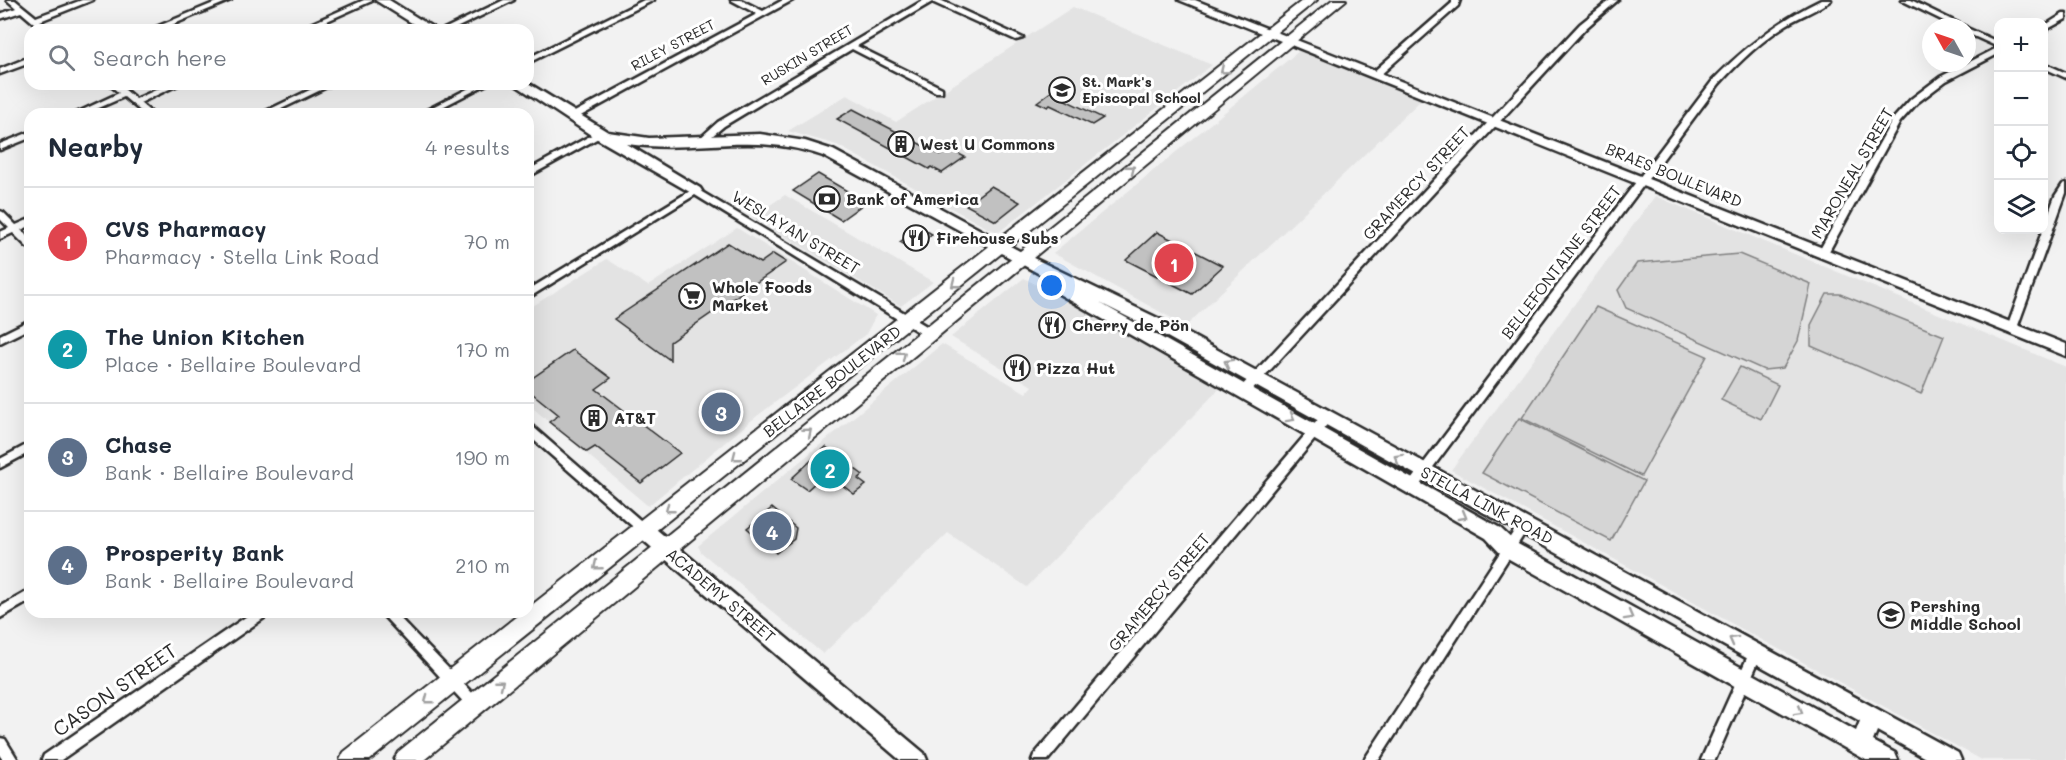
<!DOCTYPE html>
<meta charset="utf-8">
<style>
body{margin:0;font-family:Mali,sans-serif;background:#f6f6f7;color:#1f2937}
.controls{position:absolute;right:18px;top:18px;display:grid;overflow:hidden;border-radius:12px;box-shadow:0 6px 24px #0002}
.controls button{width:54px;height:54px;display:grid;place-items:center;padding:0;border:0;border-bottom:2px solid #e0e1e3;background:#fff;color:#1f2937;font:30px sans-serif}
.compass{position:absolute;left:1922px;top:18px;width:54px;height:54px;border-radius:50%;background:#fff;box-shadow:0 6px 24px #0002;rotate:310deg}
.you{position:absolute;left:1052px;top:286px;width:21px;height:21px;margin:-15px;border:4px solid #fff;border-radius:50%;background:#1a73e8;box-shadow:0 0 0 9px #1a73e833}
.badge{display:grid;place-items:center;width:39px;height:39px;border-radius:50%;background:#d93025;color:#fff;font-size:20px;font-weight:700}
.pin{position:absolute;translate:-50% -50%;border:3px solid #fff;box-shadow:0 2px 6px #0006}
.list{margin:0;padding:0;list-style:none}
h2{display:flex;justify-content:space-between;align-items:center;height:78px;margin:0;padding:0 24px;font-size:26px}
h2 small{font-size:20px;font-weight:400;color:#747a83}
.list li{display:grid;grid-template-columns:39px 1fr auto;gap:18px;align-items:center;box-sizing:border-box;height:108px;padding:0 24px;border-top:2px solid #e0e1e3}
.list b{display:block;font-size:22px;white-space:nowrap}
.list p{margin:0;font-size:20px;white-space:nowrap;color:#747a83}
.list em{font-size:20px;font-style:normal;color:#747a83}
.icon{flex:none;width:33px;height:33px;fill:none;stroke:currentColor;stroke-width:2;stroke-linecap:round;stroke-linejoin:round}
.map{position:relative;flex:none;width:2066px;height:760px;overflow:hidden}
.search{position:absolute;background:#fff;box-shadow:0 6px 24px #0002;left:24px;top:24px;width:510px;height:66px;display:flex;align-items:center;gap:15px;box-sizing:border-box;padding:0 21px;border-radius:18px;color:#747a83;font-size:22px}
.panel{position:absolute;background:#fff;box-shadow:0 6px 24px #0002;left:24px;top:108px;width:510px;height:510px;border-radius:18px}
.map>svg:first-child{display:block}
</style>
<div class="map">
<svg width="2066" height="760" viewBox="0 0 2066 760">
<rect width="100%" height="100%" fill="#f2f2f2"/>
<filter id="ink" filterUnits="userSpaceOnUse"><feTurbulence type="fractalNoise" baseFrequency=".0167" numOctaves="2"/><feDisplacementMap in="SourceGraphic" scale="12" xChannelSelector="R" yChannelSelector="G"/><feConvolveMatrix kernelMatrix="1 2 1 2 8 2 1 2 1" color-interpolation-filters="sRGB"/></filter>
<g filter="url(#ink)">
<g fill="#e3e3e3">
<path d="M1073 7 1212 65 999 232 989 229 837 145 788 131 847 95 896 122Z"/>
<path d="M1299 51 1422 99 1186 326 1053 253Z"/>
<path d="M785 195 933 282 901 306 752 217Z"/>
<path d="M1655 196 2066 367V760H1982L1451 470Z"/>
<path d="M737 228 876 315 866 334 757 416 648 506 528 404V309L607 259 648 286Z"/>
<path d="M1024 278 1221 387 1027 587 948 533 823 654 701 552 698 546 942 344 1026 393 1032 386 951 337Z"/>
</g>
<g fill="#d5d5d5" stroke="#808080" stroke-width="1.5">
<path d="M1739 254 1811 284 1798 341 1783 368 1764 370 1626 308 1618 290 1637 263Z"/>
<path d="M1827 294H1840L1944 336 1921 394 1811 346V325Z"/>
<path d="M1596 307 1707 356 1641 476 1522 418Z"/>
<path d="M1740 367 1778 385 1761 419 1721 400Z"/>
<path d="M1519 418 1644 481 1611 541 1482 473Z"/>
</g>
<g fill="#c1c1c1" stroke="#2b2b2b" stroke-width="1.5">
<path d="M1052 91 1068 98 1065 100 1103 118 1092 125 1050 105 1048 107 1037 102Z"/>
<path d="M853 109 941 155 949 149 965 157 942 173 931 167 929 169 837 119Z"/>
<path d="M818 174 866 202 841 220 793 191Z"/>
<path d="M991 186 1020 202 996 221 966 205Z"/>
<path d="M920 227 932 234 912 249 900 242Z"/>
<path d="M1157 232 1223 266 1192 294 1126 260Z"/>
<path d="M728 243 760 263 773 254 786 262 670 342V360L614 319Z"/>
<path d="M573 350 611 378 596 389 680 453 641 483 595 447 587 452 549 422 559 415 528 390V381Z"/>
<path d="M826 447 863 475 858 479 866 485 854 494 826 473 807 490 791 479Z"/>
<path d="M772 508 796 528 794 539 776 553 747 528Z"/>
</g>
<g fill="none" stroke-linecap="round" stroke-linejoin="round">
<g stroke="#2b2b2b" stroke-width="5">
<g id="street">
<path d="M7 0H15L36 17 82 0H93L40 21 51 30H42L21 12 0 19V14L16 8Z"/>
<path d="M221 0H231L160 30H149Z"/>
<path d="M364 0H374L307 30H297Z"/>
<path d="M504 0H514L452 30H442Z"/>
<path d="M644 0H654L528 63V58Z"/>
<path d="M731 0H741L763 11 783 0H793L575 119H569V115L757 14Z"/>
<path d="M924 0H940L1023 38 1016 40 932 2 857 46 942 88V92H936L852 49 724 126 706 141H700L699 139 718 122Z"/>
<path d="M1452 0H1460L1458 6 1378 77H1372V73L1452 3Z"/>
<path d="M1610 0H1618L1586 28 1247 395H1239L1238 392 1239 389 1580 24Z"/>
<path d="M1821 0H1831C1818 10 1800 16 1786 25 1761 41 1739 62 1719 84L1416 490 1412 492 1408 490 1406 487 1408 484 1713 80C1745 47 1779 20 1821 0Z"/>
<path d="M1901 0H1911L1966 27H1956Z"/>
<path d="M2063 14H2066V19L2044 31V26Z"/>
<path d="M1967 28 1998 42V47L1967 33Z"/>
<path d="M1995 49H1998V54L1946 81 1917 103 1900 122 1828 253 1823 256 1820 255 1818 253 1893 119 1911 99 1940 77Z"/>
<path d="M27 58H30V63L0 74V69Z"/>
<path d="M2044 63 2066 73V78L2044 68Z"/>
<path d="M109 84H118L136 99 169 84H180L140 103 153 114H144L124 97 85 114H74L119 93Z"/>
<path d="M322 84H333L271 114H260Z"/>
<path d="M477 84H487L429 114H419Z"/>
<path d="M599 131 602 132V136L528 177V170Z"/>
<path d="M30 132V138L0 150V144Z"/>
<path d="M2066 183V193L2017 328 2012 332 2008 331 2007 328 2055 196 2063 184Z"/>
<path d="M695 188 933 330 934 333 933 336H925L695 195 528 298V290Z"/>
<path d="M0 211 3 212 16 225 30 219V226L21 230 30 239V248L27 247 13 233 0 239V232L9 228 0 219Z"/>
<path d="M30 320V328L0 343V335Z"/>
<path d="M1326 414 1330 415 1331 418 1330 421 1048 760H1032L1034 755 1322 415Z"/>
<path d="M528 425 532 426 647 526 649 529 647 532 643 534 639 532 528 435Z"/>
<path d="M30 443V452L0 468V459Z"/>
<path d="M1524 520 1528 522 1530 525 1528 528 1379 760H1364L1520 522Z"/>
<path d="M30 590V601L0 618V607Z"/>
<path d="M253 612H269L267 616 61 760H42L44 755Z"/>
<path d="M380 612H394L479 700 481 704 479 708 474 710 469 708Z"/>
<path d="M1756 647 1761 649 1762 653 1715 760H1701L1751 649Z"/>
<path d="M0 738 5 739 18 760H3L0 756Z"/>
</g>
</g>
<g stroke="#2b2b2b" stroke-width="5">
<g id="secondary">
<path d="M375 0H389L437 30H423Z"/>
<path d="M1179 0H1195L2066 344V356Z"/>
<path d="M528 83 608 132 649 138 760 134 805 141 833 150 1025 254 1172 325 1958 753 1961 760H1929L1877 731 1873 741 1895 753 1898 760H1866L1502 555 1486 538 1045 286 1042 282 1047 278 823 156C752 131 697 154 627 144L700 188 702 191 695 195 594 137 514 84ZM1100 303 1160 333 1860 721 1856 731 1516 543 1500 528Z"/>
<path d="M643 521 650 524 924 753 927 760H900L636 534 634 529 636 524Z"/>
</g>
</g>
<g stroke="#2b2b2b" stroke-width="4">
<g id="primary">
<path d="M1303 0H1317L370 760H340L344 752 522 612H528V608Z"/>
<path d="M1332 0H1346L424 760H394L398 752Z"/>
</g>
</g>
<use href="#street" fill="#fff" fill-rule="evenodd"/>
<use href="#secondary" fill="#fff" fill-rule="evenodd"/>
<use href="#primary" fill="#fff" fill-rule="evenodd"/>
</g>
<defs><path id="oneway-chevron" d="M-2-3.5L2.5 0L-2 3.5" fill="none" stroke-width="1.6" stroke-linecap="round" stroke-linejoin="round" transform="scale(1.5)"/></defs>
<g stroke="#a0a0a0">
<use href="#oneway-chevron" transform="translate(1224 70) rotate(141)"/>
<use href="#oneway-chevron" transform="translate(1131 169) rotate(-39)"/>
<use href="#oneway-chevron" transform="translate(955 284) rotate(142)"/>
<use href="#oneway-chevron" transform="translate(902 355) rotate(-39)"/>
<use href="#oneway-chevron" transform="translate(1228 363) rotate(-151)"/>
<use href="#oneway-chevron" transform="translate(1291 418) rotate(29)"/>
<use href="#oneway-chevron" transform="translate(808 432) rotate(-40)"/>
<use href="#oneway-chevron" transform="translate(736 457) rotate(142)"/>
<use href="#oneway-chevron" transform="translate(1398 458) rotate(-151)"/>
<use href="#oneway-chevron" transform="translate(669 509) rotate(142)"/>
<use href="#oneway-chevron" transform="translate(1463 516) rotate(30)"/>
<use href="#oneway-chevron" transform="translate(597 566) rotate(141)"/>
<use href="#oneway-chevron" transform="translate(1629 616) rotate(29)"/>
<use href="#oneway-chevron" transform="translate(1733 640) rotate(-151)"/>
<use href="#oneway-chevron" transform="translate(500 683) rotate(-39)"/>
<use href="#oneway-chevron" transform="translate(428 700) rotate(142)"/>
<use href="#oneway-chevron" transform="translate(1799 711) rotate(29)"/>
</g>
</g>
<defs>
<g id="school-ring" transform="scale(1.35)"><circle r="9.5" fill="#fff" stroke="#2b2b2b" stroke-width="1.5"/><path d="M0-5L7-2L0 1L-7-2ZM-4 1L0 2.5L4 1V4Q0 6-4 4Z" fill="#2b2b2b"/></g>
<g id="building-ring" transform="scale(1.35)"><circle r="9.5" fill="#fff" stroke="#2b2b2b" stroke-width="1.5"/><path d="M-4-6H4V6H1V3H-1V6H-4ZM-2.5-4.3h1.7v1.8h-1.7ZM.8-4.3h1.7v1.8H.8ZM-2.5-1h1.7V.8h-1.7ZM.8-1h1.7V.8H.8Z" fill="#2b2b2b"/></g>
<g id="bank-ring" transform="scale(1.35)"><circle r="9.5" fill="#fff" stroke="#2b2b2b" stroke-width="1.5"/><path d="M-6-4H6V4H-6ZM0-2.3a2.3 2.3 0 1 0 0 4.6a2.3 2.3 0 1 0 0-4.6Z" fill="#2b2b2b"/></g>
<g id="restaurant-ring" transform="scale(1.35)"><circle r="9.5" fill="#fff" stroke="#2b2b2b" stroke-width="1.5"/><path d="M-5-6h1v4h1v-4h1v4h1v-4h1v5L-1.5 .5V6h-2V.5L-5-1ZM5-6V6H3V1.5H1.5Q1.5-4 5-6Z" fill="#2b2b2b"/></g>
<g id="supermarket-ring" transform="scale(1.35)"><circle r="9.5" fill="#fff" stroke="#2b2b2b" stroke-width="1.5"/><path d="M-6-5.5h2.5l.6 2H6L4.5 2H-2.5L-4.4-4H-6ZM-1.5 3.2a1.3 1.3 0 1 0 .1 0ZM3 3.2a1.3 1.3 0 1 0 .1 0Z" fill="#2b2b2b"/></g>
</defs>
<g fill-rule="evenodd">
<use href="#school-ring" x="1062" y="90"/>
<use href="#building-ring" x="901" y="144"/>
<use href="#bank-ring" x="827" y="199"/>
<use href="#restaurant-ring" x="916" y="238"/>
<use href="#supermarket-ring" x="692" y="296"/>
<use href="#restaurant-ring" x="1052" y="325"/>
<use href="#restaurant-ring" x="1017" y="368"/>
<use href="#building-ring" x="594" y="418"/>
<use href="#school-ring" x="1891" y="615"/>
</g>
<g text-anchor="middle" stroke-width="6" stroke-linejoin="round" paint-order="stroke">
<g font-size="14" fill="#2b2b2b" stroke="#fff">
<text transform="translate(673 45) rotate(-28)" y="5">RILEY STREET</text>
<text transform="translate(807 55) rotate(-31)" y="5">RUSKIN STREET</text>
</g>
<g font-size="14" font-weight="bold" fill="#2b2b2b" stroke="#fff" text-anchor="start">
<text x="1082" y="87">St. Mark's<tspan x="1082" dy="16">Episcopal School</tspan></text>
</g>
<g font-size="16" font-weight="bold" fill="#2b2b2b" stroke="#fff" text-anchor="start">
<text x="920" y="150">West U Commons</text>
<text x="846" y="205">Bank of America</text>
<text x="936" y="244">Firehouse Subs</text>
<text x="712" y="293">Whole Foods<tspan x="712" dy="18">Market</tspan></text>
<text x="1072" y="331">Cherry de Pön</text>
<text x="1036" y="374">Pizza Hut</text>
<text x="614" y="424">AT&amp;T</text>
<text x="1910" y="612">Pershing<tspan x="1910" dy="18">Middle School</tspan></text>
</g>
<g font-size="16" fill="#2b2b2b" stroke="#fff">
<text transform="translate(1852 173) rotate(-60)" y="6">MARONEAL STREET</text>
<text transform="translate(1674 175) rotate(22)" y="6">BRAES BOULEVARD</text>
<text transform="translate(1416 183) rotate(-47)" y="6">GRAMERCY STREET</text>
<text transform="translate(796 232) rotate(31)" y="6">WESLAYAN STREET</text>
<text transform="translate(1561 262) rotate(-53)" y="6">BELLEFONTAINE STREET</text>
<text transform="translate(832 381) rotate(-38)" y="6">BELLAIRE BOULEVARD</text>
<text transform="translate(1487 505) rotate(28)" y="6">STELLA LINK ROAD</text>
<text transform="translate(1159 592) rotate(-50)" y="6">GRAMERCY STREET</text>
<text transform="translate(721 595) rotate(40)" y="6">ACADEMY STREET</text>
</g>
<g font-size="20" fill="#2b2b2b" stroke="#fff">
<text transform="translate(115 690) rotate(-35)" y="7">CASON STREET</text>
</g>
</g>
</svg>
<div class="controls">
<button>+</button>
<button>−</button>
<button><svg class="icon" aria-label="locate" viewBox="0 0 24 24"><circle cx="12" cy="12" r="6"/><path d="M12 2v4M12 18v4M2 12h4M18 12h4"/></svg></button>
<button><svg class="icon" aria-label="layers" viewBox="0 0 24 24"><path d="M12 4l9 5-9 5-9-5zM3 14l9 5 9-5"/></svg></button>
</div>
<svg class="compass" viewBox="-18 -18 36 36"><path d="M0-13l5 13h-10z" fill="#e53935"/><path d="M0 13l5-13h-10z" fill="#747a83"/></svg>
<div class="you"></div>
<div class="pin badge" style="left:1174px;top:263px;background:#e0444e">1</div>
<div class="pin badge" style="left:830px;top:469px;background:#0f9aa8">2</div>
<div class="pin badge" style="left:721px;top:412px;background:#5c6f8a">3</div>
<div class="pin badge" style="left:772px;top:531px;background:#5c6f8a">4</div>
<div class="search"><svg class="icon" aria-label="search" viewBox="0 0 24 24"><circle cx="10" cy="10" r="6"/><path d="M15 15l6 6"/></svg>Search here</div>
<section class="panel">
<h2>Nearby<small>4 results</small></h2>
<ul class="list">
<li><span class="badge" style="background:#e0444e">1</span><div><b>CVS Pharmacy</b><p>Pharmacy · Stella Link Road</p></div><em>70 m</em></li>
<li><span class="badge" style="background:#0f9aa8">2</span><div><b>The Union Kitchen</b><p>Place · Bellaire Boulevard</p></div><em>170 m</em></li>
<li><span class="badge" style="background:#5c6f8a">3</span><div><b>Chase</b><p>Bank · Bellaire Boulevard</p></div><em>190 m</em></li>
<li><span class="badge" style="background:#5c6f8a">4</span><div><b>Prosperity Bank</b><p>Bank · Bellaire Boulevard</p></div><em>210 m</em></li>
</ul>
</section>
</div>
